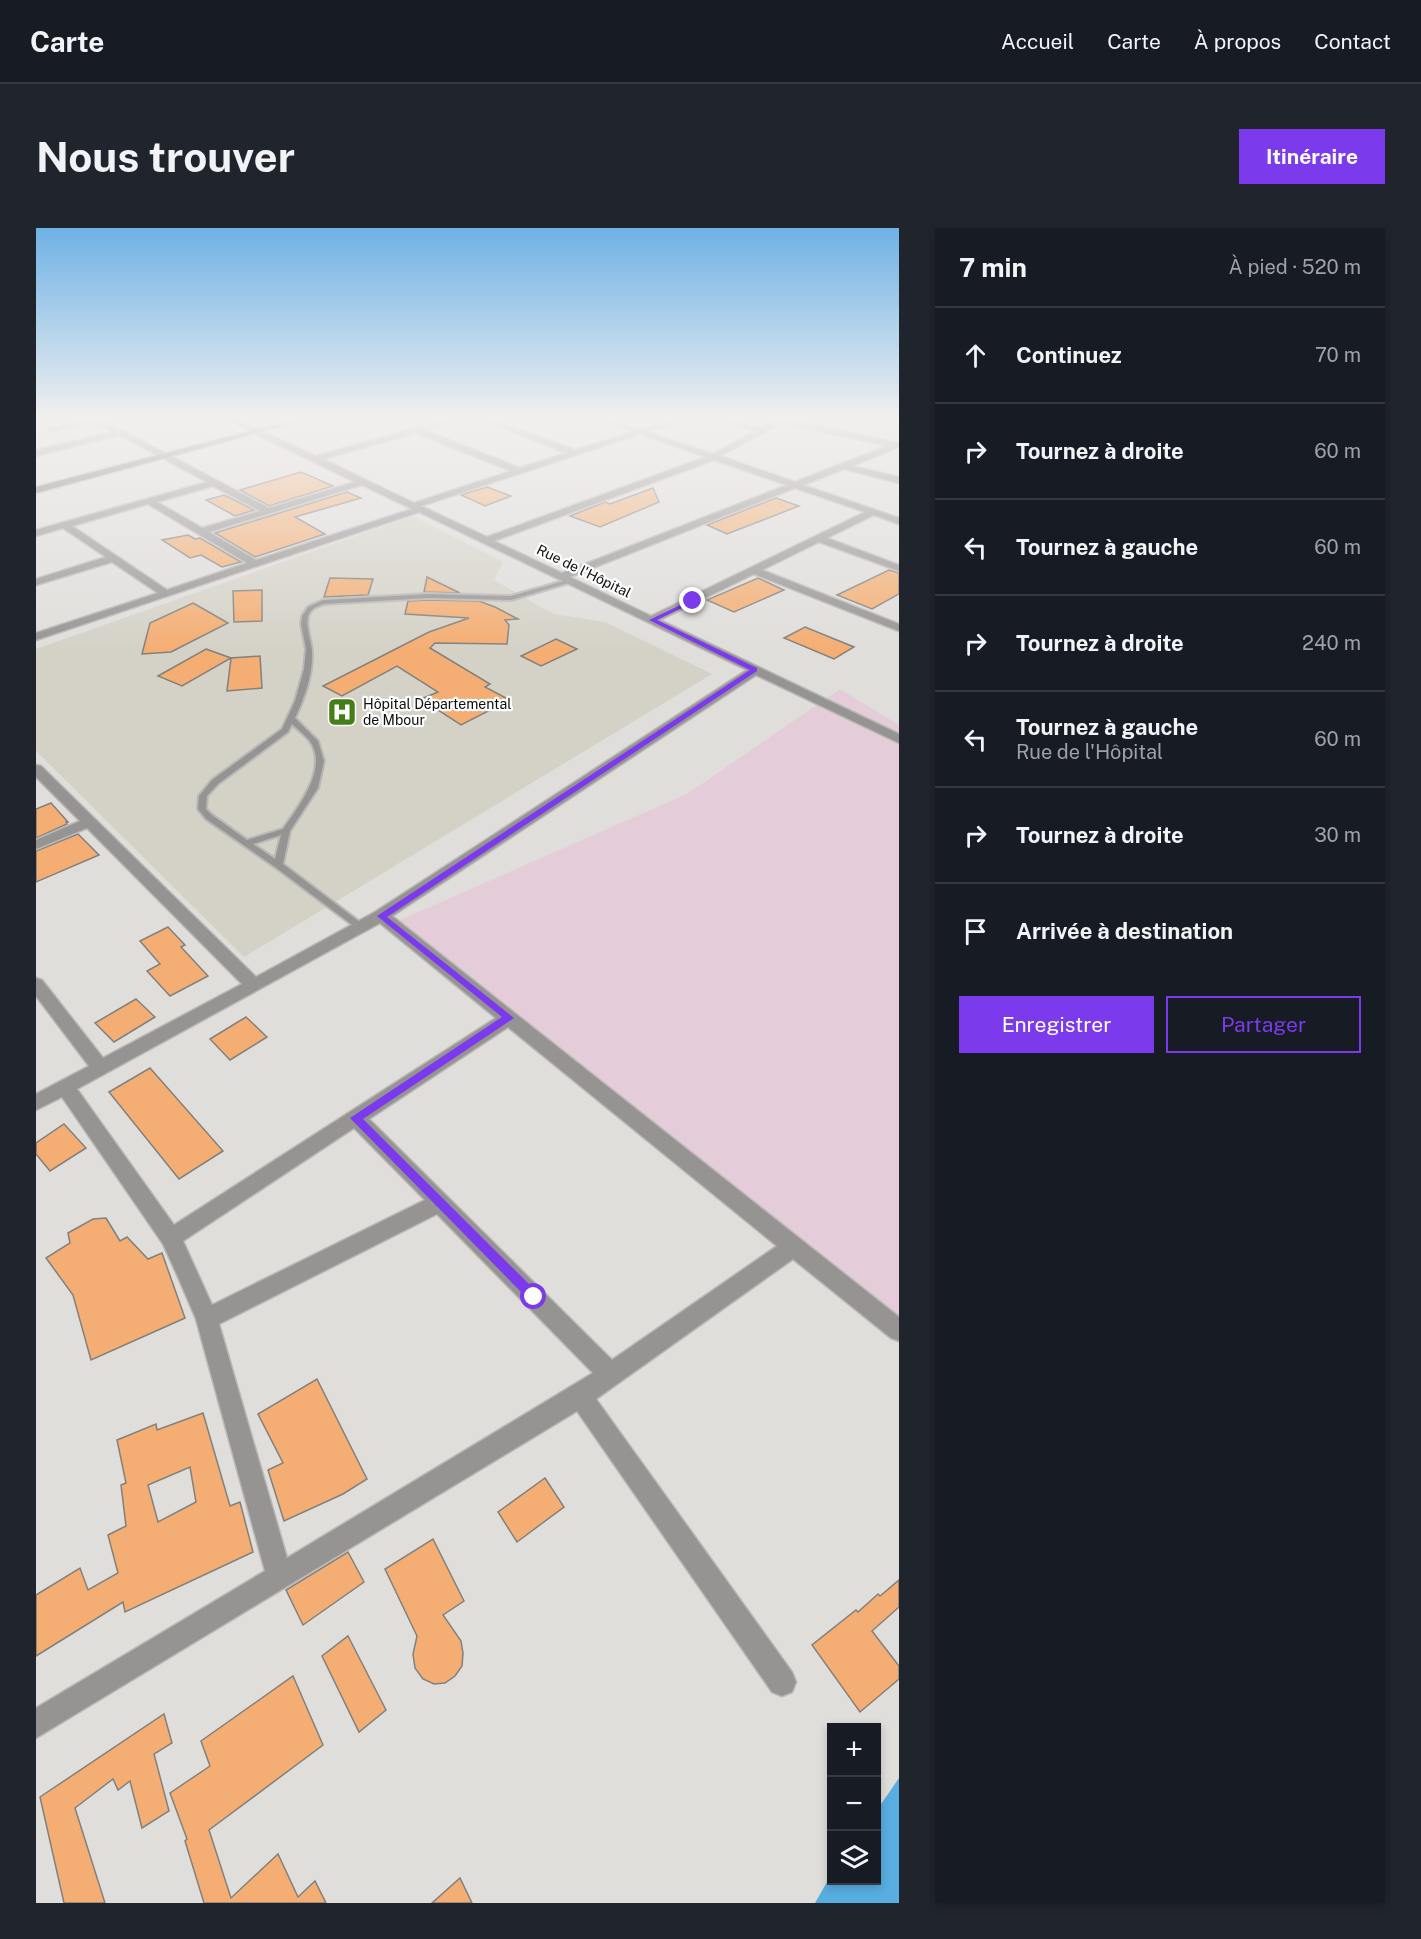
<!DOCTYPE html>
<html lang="fr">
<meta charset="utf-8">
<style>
body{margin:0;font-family:"Public Sans",sans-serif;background:#20242c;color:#f1f3f6}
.controls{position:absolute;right:18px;bottom:18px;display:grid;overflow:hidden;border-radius:0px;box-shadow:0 3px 9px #0003}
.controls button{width:54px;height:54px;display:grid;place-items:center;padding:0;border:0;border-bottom:2px solid #363941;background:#171b24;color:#f1f3f6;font:30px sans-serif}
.stop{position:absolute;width:18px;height:18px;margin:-14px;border:4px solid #7c3aed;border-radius:50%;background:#fff}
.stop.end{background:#7c3aed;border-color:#fff;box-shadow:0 2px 6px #0008}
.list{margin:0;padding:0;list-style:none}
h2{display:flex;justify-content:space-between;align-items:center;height:78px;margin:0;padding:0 24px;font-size:26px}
h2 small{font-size:20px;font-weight:400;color:#9ea1a6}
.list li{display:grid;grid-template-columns:39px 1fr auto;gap:18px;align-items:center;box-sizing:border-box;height:96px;padding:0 24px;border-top:2px solid #363941}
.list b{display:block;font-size:22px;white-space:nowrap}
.list p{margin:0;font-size:20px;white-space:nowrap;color:#9ea1a6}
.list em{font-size:20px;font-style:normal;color:#9ea1a6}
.actions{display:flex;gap:12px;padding:18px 24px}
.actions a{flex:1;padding:14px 0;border:2px solid #7c3aed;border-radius:0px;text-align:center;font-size:21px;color:#7c3aed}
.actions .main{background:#7c3aed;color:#fff}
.icon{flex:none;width:33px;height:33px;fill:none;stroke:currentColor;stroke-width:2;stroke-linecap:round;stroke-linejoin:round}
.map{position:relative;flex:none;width:863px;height:1675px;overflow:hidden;border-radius:0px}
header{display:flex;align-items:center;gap:36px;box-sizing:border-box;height:84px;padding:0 30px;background:#171b24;border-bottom:2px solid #363941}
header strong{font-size:28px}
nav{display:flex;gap:33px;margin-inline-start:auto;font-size:21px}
.intro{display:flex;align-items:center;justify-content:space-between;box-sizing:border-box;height:144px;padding:0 36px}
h1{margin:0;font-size:42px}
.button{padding:15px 27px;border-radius:0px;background:#7c3aed;color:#fff;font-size:21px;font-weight:700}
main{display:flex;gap:36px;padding:0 36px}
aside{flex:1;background:#171b24;border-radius:0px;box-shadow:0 3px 9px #0003}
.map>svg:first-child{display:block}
</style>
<header>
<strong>Carte</strong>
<nav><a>Accueil</a><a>Carte</a><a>À propos</a><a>Contact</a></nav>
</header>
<div class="intro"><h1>Nous trouver</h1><a class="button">Itinéraire</a></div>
<main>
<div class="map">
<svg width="863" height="1675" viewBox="0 0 863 1675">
<rect width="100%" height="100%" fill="#dfdedb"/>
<path fill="#e4cdd9" d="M804 461 863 497V1088L355 696 651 566Z"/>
<path fill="#d4d2c7" d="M377 288 467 334 458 352 517 386 569 394 676 446 208 729 0 523V421Z"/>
<path fill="#e6cdd6" d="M763 188H863V210Z"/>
<path fill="#58aee1" d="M863 1550V1675H779L795 1647 796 1652H840L841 1582Z"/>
<g fill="#f4ae73" stroke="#82807d" stroke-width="1.5" fill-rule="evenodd">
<path d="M265 244 297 258 233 278 204 262Z"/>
<path d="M451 259 475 268 449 278 425 267Z"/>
<path d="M617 260 623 274 564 299 534 288 569 274 574 276Z"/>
<path d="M311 264 325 270 259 289 289 306 219 329 179 305Z"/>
<path d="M188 267 218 282 199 288 170 272Z"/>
<path d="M740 270 763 278 691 306 671 297Z"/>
<path d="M152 307 159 311 164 310 205 334 186 339 165 327 154 330 126 312Z"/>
<path d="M853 342 863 345V366L836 381 801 367Z"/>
<path d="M391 349 424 365 388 364Z"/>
<path d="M294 350 337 351 332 367 288 369Z"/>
<path d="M722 350 748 362 698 384 671 372Z"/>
<path d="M226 362V393L198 394 197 363Z"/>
<path d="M392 372 443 373 459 379 482 391 469 392 473 397 471 416 399 415 394 420 454 456 449 459 474 472 425 497 385 471 402 464 361 438 306 468 287 458 393 404 433 390 369 386 372 373Z"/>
<path d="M157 375 192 395 135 424 106 426 114 395Z"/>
<path d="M769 399 818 419 798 431 748 410Z"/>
<path d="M520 411 541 421 505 438 485 428Z"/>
<path d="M170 421 195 430 146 458 122 448Z"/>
<path d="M224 428 226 460 191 463 195 430Z"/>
<path d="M15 575 32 594H30L31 596 0 610V581Z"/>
<path d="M42 606 63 627 0 654V623Z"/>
<path d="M132 699 149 717 145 719 172 748 134 768 111 743 124 736 104 713Z"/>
<path d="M100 771 119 789 78 814 59 795Z"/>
<path d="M210 789 231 809 194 832 174 811Z"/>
<path d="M114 840 187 923 143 951 73 864Z"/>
<path d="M28 896 50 920 14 943 0 926V915Z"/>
<path d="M70 990 84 1013 91 1009 112 1031 126 1025 149 1090 55 1132 37 1067 10 1030 34 1015 32 1005 57 991Z"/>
<path d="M281 1151 331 1251 307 1266 248 1293 232 1242 247 1235 222 1186Z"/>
<path d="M167 1185 194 1278 204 1274 217 1324 89 1384 87 1374 0 1428V1367L44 1340 52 1362 82 1345 72 1307 90 1298 85 1257 90 1255 81 1212 120 1196 121 1202ZM154 1239 160 1274 122 1294 112 1257Z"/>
<path d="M509 1250 528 1279 481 1314 462 1284Z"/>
<path d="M397 1311 428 1373 407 1387 425 1413 427 1425 426 1438 419 1448 409 1455 398 1456 387 1451 379 1440 377 1426 381 1408 349 1341Z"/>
<path d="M312 1324 328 1354 267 1397 250 1362Z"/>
<path d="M863 1352V1379L836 1403 863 1438V1451L824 1484 776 1417 820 1382 822 1384 842 1366 844 1368Z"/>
<path d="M312 1408 350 1482 323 1504 286 1428Z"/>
<path d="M257 1448 287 1517 173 1602 195 1670 242 1626 262 1669 279 1653 290 1675H168L149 1613 151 1611 134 1565 174 1538 165 1513Z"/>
<path d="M128 1486 136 1515 118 1526 133 1583 106 1600 94 1553 82 1562 77 1551 39 1580 69 1675H28L4 1569Z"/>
<path d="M424 1650 436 1675H396Z"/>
</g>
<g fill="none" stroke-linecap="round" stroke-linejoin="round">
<g stroke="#b9b8b6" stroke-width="4">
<path id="lane" d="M534 351 537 353 536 354 475 372 392 370 288 376C282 378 276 380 273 386 268 398 277 415 276 428 276 449 268 471 259 490L282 513 288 533 282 560 254 603 247 636 329 698 331 700 329 702H323L239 639 170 591 162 581 163 568 176 552 246 501 259 473 268 441 270 421 265 396 266 388 272 379 287 372 392 366 475 368ZM256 496C261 501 268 506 273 512 294 539 262 579 247 601L211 612 176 587 170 581 171 568 182 556 252 504ZM245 607 239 631 217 616Z"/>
</g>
<g stroke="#b9b8b6" stroke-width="3">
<path id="street" d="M72 188V191L67 192 233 280 319 254 218 205V201H221L280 228 423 188H434L389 202 484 240 530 225 436 188H446L539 222 596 204 555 188C572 188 591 202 605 201 623 199 638 188 656 188L612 204 677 226 719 203 674 188H685L725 200 747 188H756L752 191 863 215V219L816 238 863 249V255L808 241 767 257 863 290V296L838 287 791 310 863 337V343L783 314 726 342 863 396V403L718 346 624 392 863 506V515L720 447 356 688 863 1089V1113L855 1110 757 1031 560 1171 756 1444 760 1454 756 1464 746 1468 736 1464 541 1183 0 1510V1480L229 1343 160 1091 142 1049 127 1016 26 869 0 882V866L53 838 0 768V750L6 752 67 830 206 756 51 600 0 621V612L44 593 0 549V537L5 538 220 749 339 684 711 442 383 284 0 412V405L122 365 76 334 0 357V351L70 329 27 300 0 308V302L171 254 83 207 0 228V222L77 204 59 194 15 204H12V200ZM746 195 851 218 759 254 684 228ZM380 205 475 243 378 275 287 231ZM604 206 670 229 451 309 385 278ZM678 232 751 257 526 345 458 313ZM326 257 376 281 220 332 173 304ZM177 258 224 283 166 300 121 274ZM759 260 829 284 615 388 534 349ZM112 276 211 335 131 362 36 298ZM344 695 460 790 138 997 41 861ZM472 799 741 1018 576 1132 333 891ZM318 900 389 972 176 1077 147 1013ZM401 986 557 1145 251 1330 183 1096Z"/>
</g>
<g stroke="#b9b8b6" stroke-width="3">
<path id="secondary" d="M184 188C199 187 210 200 223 200 244 200 262 186 283 188L0 265V259L214 203Z"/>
</g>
<use href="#lane" fill="#969493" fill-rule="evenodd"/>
<use href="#street" fill="#969493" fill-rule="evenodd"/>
<use href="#secondary" fill="#737170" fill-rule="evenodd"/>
</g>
<linearGradient id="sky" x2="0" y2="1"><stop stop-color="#6eb2e5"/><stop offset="0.45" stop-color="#f1f0ef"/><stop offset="1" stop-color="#f1f0ef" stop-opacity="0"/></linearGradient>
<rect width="863" height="422" fill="url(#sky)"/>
<path fill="#7c3aed" d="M655 372 660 373 621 392 721 440V443L351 689 478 790 327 891 502 1065 504 1069 498 1074 494 1073 314 890 466 789 341 688 714 442 613 392Z"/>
<defs>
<g id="hospital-square" transform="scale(1.5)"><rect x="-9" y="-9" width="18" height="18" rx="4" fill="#437e19" stroke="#fff"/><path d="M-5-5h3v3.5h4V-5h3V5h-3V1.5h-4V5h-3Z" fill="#fff"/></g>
</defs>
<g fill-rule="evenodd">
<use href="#hospital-square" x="306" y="484"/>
</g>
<g text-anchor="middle" stroke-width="4.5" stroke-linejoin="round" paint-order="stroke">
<g font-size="14" fill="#0d0d0c" stroke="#fff">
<text transform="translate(548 343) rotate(26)" y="5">Rue de l'Hôpital</text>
</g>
<g font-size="14" fill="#0d0d0c" stroke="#fff" text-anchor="start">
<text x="327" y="481">Hôpital Départemental<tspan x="327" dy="16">de Mbour</tspan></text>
</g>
</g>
</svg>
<div class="controls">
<button>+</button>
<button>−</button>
<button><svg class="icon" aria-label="layers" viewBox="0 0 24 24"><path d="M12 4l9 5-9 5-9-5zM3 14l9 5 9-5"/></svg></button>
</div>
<div class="stop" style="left:498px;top:1069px"></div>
<div class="stop end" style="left:657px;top:373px"></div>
</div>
<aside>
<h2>7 min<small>À pied · 520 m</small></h2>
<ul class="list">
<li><svg class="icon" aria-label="ahead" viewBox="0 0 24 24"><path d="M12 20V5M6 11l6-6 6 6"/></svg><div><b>Continuez</b></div><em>70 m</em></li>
<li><svg class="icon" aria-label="right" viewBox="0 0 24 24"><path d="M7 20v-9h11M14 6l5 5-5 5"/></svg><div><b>Tournez à droite</b></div><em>60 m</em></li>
<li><svg class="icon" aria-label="left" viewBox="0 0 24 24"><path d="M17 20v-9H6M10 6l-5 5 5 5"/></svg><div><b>Tournez à gauche</b></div><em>60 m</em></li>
<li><svg class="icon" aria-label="right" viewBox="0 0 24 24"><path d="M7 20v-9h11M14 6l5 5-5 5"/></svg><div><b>Tournez à droite</b></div><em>240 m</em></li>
<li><svg class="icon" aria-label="left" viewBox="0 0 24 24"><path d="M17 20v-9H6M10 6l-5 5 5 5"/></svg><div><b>Tournez à gauche</b><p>Rue de l'Hôpital</p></div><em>60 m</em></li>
<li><svg class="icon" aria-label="right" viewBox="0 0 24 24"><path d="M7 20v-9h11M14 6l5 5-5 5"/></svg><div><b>Tournez à droite</b></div><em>30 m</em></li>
<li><svg class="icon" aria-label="arrive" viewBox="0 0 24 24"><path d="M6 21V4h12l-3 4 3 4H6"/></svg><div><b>Arrivée à destination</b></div></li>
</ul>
<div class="actions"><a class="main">Enregistrer</a><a>Partager</a></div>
</aside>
</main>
